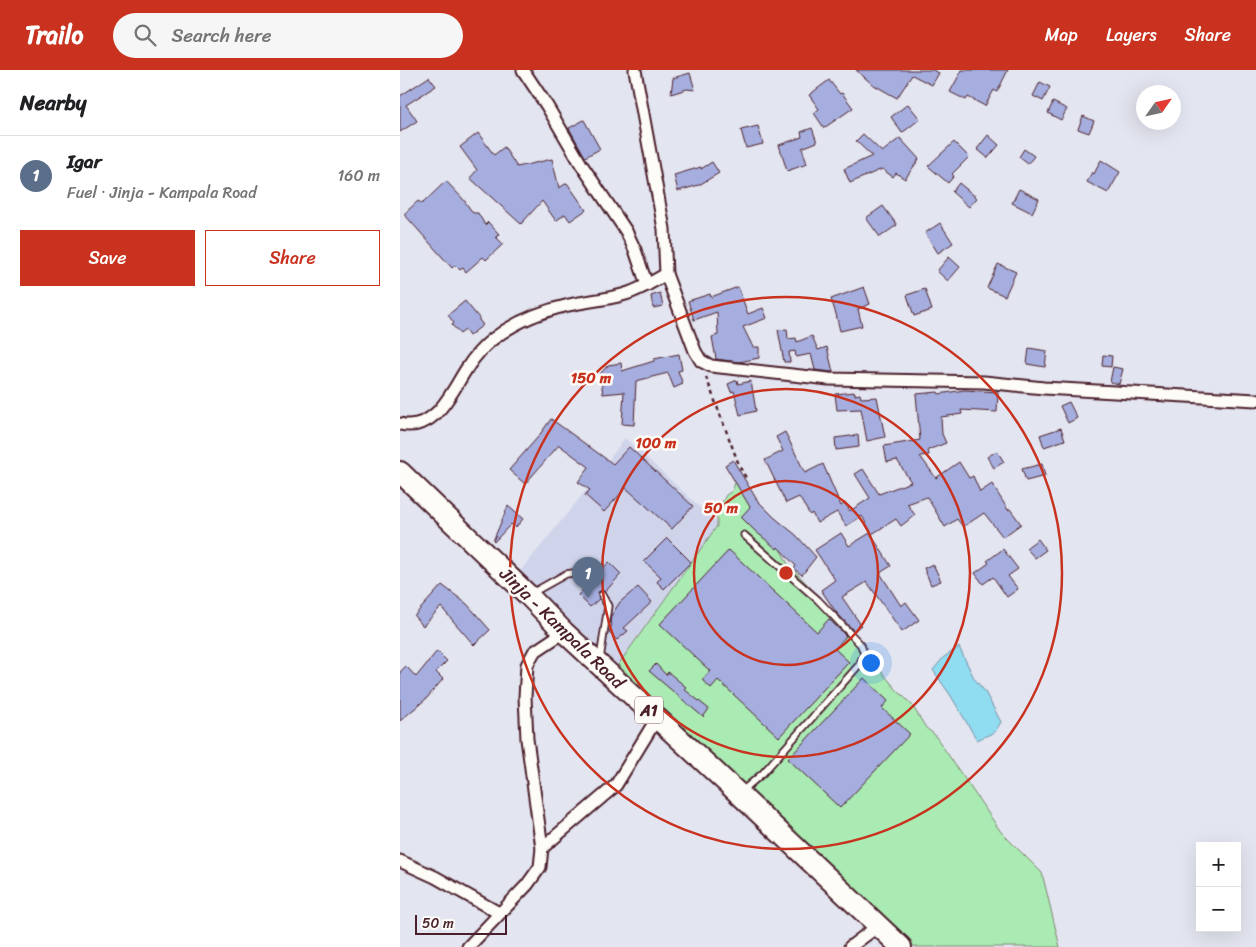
<!DOCTYPE html>
<meta charset="utf-8">
<style>
body{margin:0;font-family:Sriracha,sans-serif;background:#f6f6f6;color:#202124}
.controls{position:absolute;right:15px;bottom:15px;display:grid;overflow:hidden;border-radius:0px;box-shadow:0 5px 20px #0002}
.controls button{width:45px;height:45px;display:grid;place-items:center;padding:0;border:0;border-bottom:1px solid #e0e0e0;background:#fff;color:#202124;font:25px sans-serif}
.compass{position:absolute;left:736px;top:15px;width:45px;height:45px;border-radius:50%;background:#fff;box-shadow:0 5px 20px #0002;rotate:56deg}
.scale{position:absolute;left:15px;bottom:12px;width:92px;box-sizing:border-box;padding-left:5px;border:2px solid #4a1f2b;border-top:0;font-size:14px;line-height:18px;white-space:nowrap;color:#4a1f2b;-webkit-text-stroke:4px #fdfcf7;paint-order:stroke}
.you{position:absolute;left:470px;top:592px;width:18px;height:18px;margin:-12px;border:4px solid #fff;border-radius:50%;background:#1a73e8;box-shadow:0 0 0 8px #1a73e833}
.badge{display:grid;place-items:center;width:32px;height:32px;border-radius:50%;background:#c8321e;color:#fff;font-size:16px;font-weight:700}
.pin{position:absolute;translate:-50% -41px;filter:drop-shadow(0 1px 2px #0008)}
.pin::after{content:'';position:absolute;top:26px;width:18px;height:15px;background:inherit;clip-path:polygon(0 0,100% 0,50% 100%)}
.list{margin:0;padding:0;list-style:none}
h2{display:flex;justify-content:space-between;align-items:center;height:65px;margin:0;padding:0 20px;font-size:21px}
h2 small{font-size:16px;font-weight:400;color:#757577}
.list li{display:grid;grid-template-columns:32px 1fr auto;gap:15px;align-items:center;box-sizing:border-box;height:80px;padding:0 20px;border-top:1px solid #e0e0e0}
.list b{display:block;font-size:19px;white-space:nowrap}
.list p{margin:0;font-size:16px;white-space:nowrap;color:#757577}
.list em{font-size:16px;font-style:normal;color:#757577}
.actions{display:flex;gap:10px;padding:15px 20px}
.actions a{flex:1;padding:11px 0;border:1px solid #c8321e;border-radius:0px;text-align:center;font-size:18px;color:#c8321e}
.actions .main{background:#c8321e;color:#fff}
.icon{flex:none;width:28px;height:28px;fill:none;stroke:currentColor;stroke-width:2;stroke-linecap:round;stroke-linejoin:round}
.map{position:relative;flex:none;width:856px;height:877px;overflow:hidden}
header{display:flex;align-items:center;gap:30px;box-sizing:border-box;height:70px;padding:0 25px;background:#c8321e;color:#fff}
header strong{font-size:24px}
nav{display:flex;gap:28px;margin-inline-start:auto;font-size:18px}
.search{width:350px;height:45px;background:#f6f6f6;display:flex;align-items:center;gap:12px;box-sizing:border-box;padding:0 18px;border-radius:28px;color:#757577;font-size:19px}
main{display:flex}
aside{flex:1;background:#fff}
.map>svg:first-child{display:block}
</style>
<header>
<strong>Trailo</strong>
<div class="search"><svg class="icon" aria-label="search" viewBox="0 0 24 24"><circle cx="10" cy="10" r="6"/><path d="M15 15l6 6"/></svg>Search here</div>
<nav><a>Map</a><a>Layers</a><a>Share</a></nav>
</header>
<main>
<aside>
<h2>Nearby<small></small></h2>
<ul class="list">
<li><span class="badge" style="background:#5c6f8a">1</span><div><b>Igar</b><p>Fuel · Jinja - Kampala Road</p></div><em>160 m</em></li>
</ul>
<div class="actions"><a class="main">Save</a><a>Share</a></div>
</aside>
<div class="map">
<svg width="856" height="877" viewBox="0 0 856 877">
<rect width="100%" height="100%" fill="#e3e5f0"/>
<filter id="ink" filterUnits="userSpaceOnUse"><feTurbulence type="fractalNoise" baseFrequency=".02" numOctaves="2"/><feDisplacementMap in="SourceGraphic" scale="10" xChannelSelector="R" yChannelSelector="G"/><feConvolveMatrix kernelMatrix="1 2 1 2 8 2 1 2 1" color-interpolation-filters="sRGB"/></filter>
<g filter="url(#ink)">
<path fill="#d0d4eb" d="M225 368 319 455 218 595 118 504 187 419Z"/>
<path fill="#aaebb3" stroke="#7a856f" d="M339 402 388 494 425 533 495 618 512 635 526 658 534 664 601 762 642 803 660 877H515L218 595 317 456V442L326 425 332 421Z"/>
<path fill="#90dcf1" stroke="#7490a2" d="M559 577 574 608 585 622 601 652 595 662 577 670 551 626 533 600 544 587Z"/>
<g fill="#a5aede" stroke="#4a1f2b">
<path d="M456 0H533L539 3 532 15 512 5 497 28 472 14Z"/>
<path d="M562 0H608L597 22 594 20 585 36 568 27 566 30 550 22Z"/>
<path d="M290 3 295 20 287 19 271 24 273 8Z"/>
<path d="M29 7 36 16 6 35 17 51 0 62V26Z"/>
<path d="M429 10 440 24 442 23 453 38 424 58 414 43 419 39 409 25Z"/>
<path d="M640 12 650 17 643 31 633 26Z"/>
<path d="M653 32 667 39 661 50 648 43Z"/>
<path d="M508 34 520 49 502 63 491 47Z"/>
<path d="M683 46 694 51 689 63 678 59Z"/>
<path d="M184 50 200 79 185 87 169 58Z"/>
<path d="M358 56 363 74 346 78 341 60Z"/>
<path d="M412 58 417 72 402 78 407 94 387 101 379 75 402 67 401 62Z"/>
<path d="M78 63 94 85 104 77 117 97 152 89 159 118 167 113 186 140 170 151 165 144 156 151 142 131 121 154 70 108 77 100 60 77Z"/>
<path d="M463 64 482 82 500 68 519 89 505 109 496 103 493 107 482 99 450 113 444 99 472 86 456 71Z"/>
<path d="M588 65 599 75 588 88 577 79Z"/>
<path d="M554 72 569 87 552 104 554 106 548 113 528 96Z"/>
<path d="M624 79 634 86 628 94 619 87Z"/>
<path d="M701 90 720 102 708 123 687 112 692 102 694 104Z"/>
<path d="M312 92 319 103 299 115 278 121 274 105 301 97V99Z"/>
<path d="M46 111 63 129 73 143H78L85 155 88 152 99 164 96 167 103 174 86 190 83 187 66 202 63 198 60 200 55 195 52 198 4 144 18 131 21 133H23Z"/>
<path d="M559 113 577 128 569 137 552 122Z"/>
<path d="M619 119 639 129 632 143 612 133Z"/>
<path d="M483 136 497 155 480 167 466 148Z"/>
<path d="M540 153 553 173 538 183 525 163Z"/>
<path d="M549 187 560 197 548 211 537 201Z"/>
<path d="M598 194 616 202 605 226 587 218Z"/>
<path d="M338 217 348 244 363 238 367 248 343 257 353 277H359V288L339 292 316 289 312 267 318 265 317 242 294 250 288 231 310 224 311 227Z"/>
<path d="M464 217 470 234 458 239 462 256 440 261 436 244 431 229Z"/>
<path d="M525 219 532 240 514 246 507 225Z"/>
<path d="M260 223 263 236 253 238 251 226Z"/>
<path d="M65 231 79 248V250L83 255 69 266 65 260 60 264 52 255 54 253 48 245Z"/>
<path d="M387 259 388 269 396 268 397 272 412 266 418 280 427 277 433 302 415 300 411 284 396 287 395 281 389 282 390 292H384L378 260Z"/>
<path d="M629 278 647 281 645 297 627 294Z"/>
<path d="M279 284 282 300 278 301 283 314 274 318 268 303 236 311 234 355 222 354 224 322 203 324 200 304 208 295 221 293 222 301 254 291V289Z"/>
<path d="M703 285 712 286 711 297 702 296Z"/>
<path d="M713 297 723 299 719 314 710 312Z"/>
<path d="M337 310 338 314 351 311 356 341 340 345 334 321 331 322 328 314Z"/>
<path d="M564 320 598 322 597 342 561 340 562 344 541 347 542 364 546 373 528 380 529 385 520 386 536 408 559 392 569 408 573 406 580 422 592 414 608 440 610 439 621 454 603 467 584 443 563 457 557 449 545 457 527 427 507 434 515 445 501 456 496 449 472 464 462 446 446 456 437 442 417 453 412 443 410 445 399 427 386 433 365 390 383 381 376 367 385 362 405 403 423 394 441 436 445 433 450 441 470 428 455 404 463 399 479 424 511 412 497 390 487 392 484 376 520 370 516 324 538 322 539 324Z"/>
<path d="M455 322V325L460 324 461 328 477 327 485 367 467 371 461 339 437 340 435 324Z"/>
<path d="M669 332 677 348 668 353 660 336Z"/>
<path d="M151 349 213 394 229 377 293 436 272 459 226 418 204 442 185 425 190 420 178 412 189 397 159 375 125 414 109 400 138 367Z"/>
<path d="M661 358 665 370 644 377 640 365Z"/>
<path d="M458 365 459 377 436 380 435 368Z"/>
<path d="M597 381 604 392 594 398 587 387Z"/>
<path d="M333 390 357 430 375 448 396 465 416 487 402 505 394 499 396 496 378 477 377 479 355 461 341 447 350 437 325 395Z"/>
<path d="M642 394 645 406 626 411 622 399Z"/>
<path d="M108 436 123 449 115 458 111 454 94 472 93 471Z"/>
<path d="M441 463 449 476 470 463 491 496 480 503 501 536 506 532 519 550 502 562 467 512 442 527 461 555 454 561 436 542 421 520 435 510 415 480Z"/>
<path d="M267 468 291 492 264 519 257 512 261 507 244 491Z"/>
<path d="M638 469 646 480 635 488 626 478Z"/>
<path d="M603 479 618 499 608 506 618 519 607 527 593 507 583 514 575 503 589 493 587 491Z"/>
<path d="M329 480 417 562 429 549 446 566 435 579 449 592 379 667 318 610 311 618 302 610 310 601 260 554Z"/>
<path d="M209 492 221 504 205 522 202 520 198 522 199 529 190 537 178 525 186 517 189 518 193 516 192 510Z"/>
<path d="M533 494 541 511 531 515 524 498Z"/>
<path d="M42 515 67 534 90 560 74 575 41 537 23 556 14 546Z"/>
<path d="M238 517 252 532 224 558 228 561 217 570 209 563 212 554 210 553 211 546 220 532Z"/>
<path d="M37 581 47 591 36 602 43 609 27 628 0 651V602L6 596 16 607Z"/>
<path d="M256 594 266 605 268 602 286 617 284 619 309 639 303 647 249 601Z"/>
<path d="M464 608 488 631 482 638 510 664 440 738 388 689Z"/>
</g>
<g fill="none" stroke-linecap="round" stroke-linejoin="round">
<g stroke="#4a1f2b" stroke-width="9">
<g id="service">
<path d="M132 523 166 504 173 503 189 513"/>
<path d="M200 589 208 536 202 525"/>
<path d="M342 721 363 703 459 595 464 584 461 575 418 530 344 465"/>
</g>
</g>
<g stroke="#4a1f2b" stroke-width="15">
<g id="minor">
<path d="M123 0 147 36 181 94 226 161 235 180 247 215"/>
<path d="M266 204 295 281 301 291 311 296 429 309 584 312 644 318 856 330"/>
<path d="M0 354C36 362 51 322 67 298 74 287 83 277 93 269 115 252 142 241 169 235 186 231 204 230 222 225 238 221 252 212 266 204L264 159 235 0"/>
<path d="M142 778 216 715 257 648"/>
<path d="M0 791 35 807 99 843"/>
<path d="M68 877 127 815 140 797 142 778 127 669 125 627 127 595 134 582 164 562"/>
<path d="M450 877 478 856"/>
</g>
</g>
<g stroke="#4a1f2b" stroke-width="24">
<path id="trunk" d="M0 402 128 525 164 562 339 724 501 877"/>
</g>
<path stroke="#4a1f2b" stroke-width="2.5" stroke-dasharray="4 4" stroke-linecap="butt" d="M306 307 339 395 346 408"/>
<use href="#service" stroke="#fdfcf7" stroke-width="5.5"/>
<use href="#minor" stroke="#fdfcf7" stroke-width="11"/>
<use href="#trunk" stroke="#fdfcf7" stroke-width="20"/>
</g>
</g>
<g fill="none" stroke="#c8321e" stroke-width="2.5">
<circle cx="386" cy="503" r="92"/>
<circle cx="386" cy="503" r="184"/>
<circle cx="386" cy="503" r="276"/>
</g>
<g text-anchor="middle" stroke-width="5" stroke-linejoin="round" paint-order="stroke">
<rect fill="#fdfcf7" stroke="#806168" stroke-width="1" x="235" y="626.5" width="28" height="27" rx="4"/>
<g font-size="16" font-weight="bold" fill="#4a1f2b">
<text x="249" y="646">A1</text>
</g>
<g font-size="18" fill="#4a1f2b" stroke="#fdfcf7">
<text transform="translate(162 558) rotate(44)" y="6">Jinja - Kampala Road</text>
</g>
</g>
<circle cx="386" cy="503" r="8" fill="#c8321e" stroke="#fdfcf7" stroke-width="2.5"/>
<g font-size="15" text-anchor="middle" font-weight="bold" fill="#c8321e" stroke="#fdfcf7" stroke-width="5" stroke-linejoin="round" paint-order="stroke">
<text x="191" y="313">150 m</text>
<text x="256" y="378">100 m</text>
<text x="321" y="443">50 m</text>
</g>
</svg>
<div class="controls">
<button>+</button>
<button>−</button>
</div>
<svg class="compass" viewBox="-18 -18 36 36"><path d="M0-13l5 13h-10z" fill="#e53935"/><path d="M0 13l5-13h-10z" fill="#757577"/></svg>
<div class="scale">50 m</div>
<div class="you"></div>
<div class="pin badge" style="left:188px;top:528px;background:#5c6f8a">1</div>
</div>
</main>
